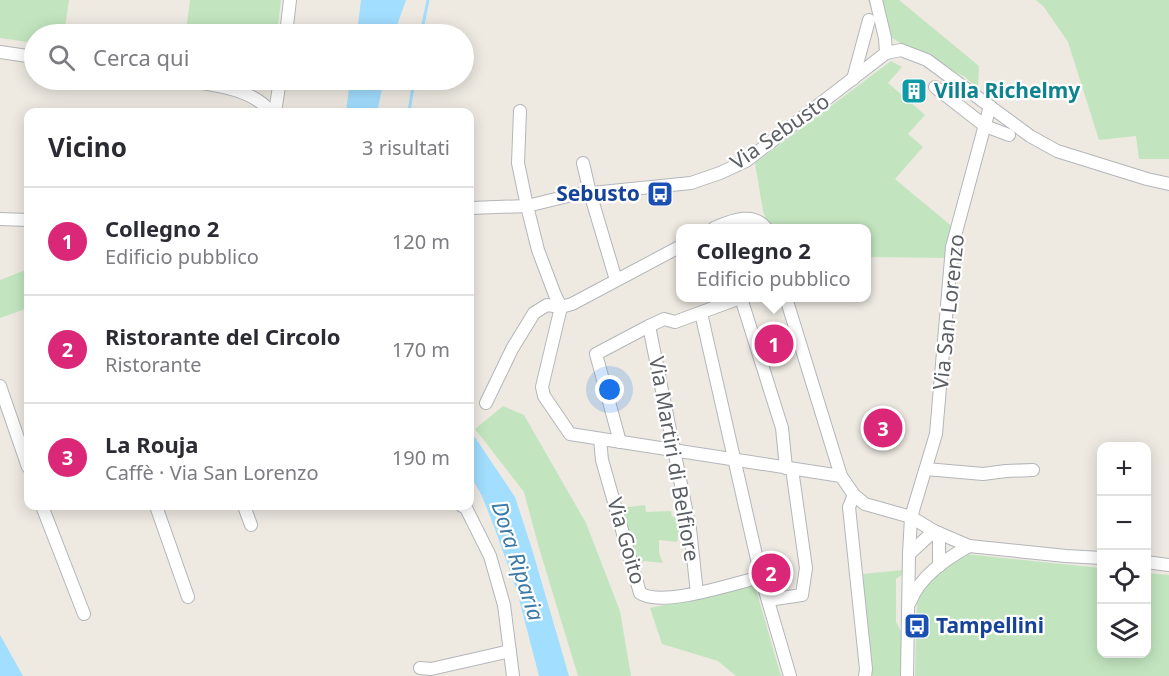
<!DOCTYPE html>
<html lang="it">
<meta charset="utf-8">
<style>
body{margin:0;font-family:"Noto Sans",sans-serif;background:#f7f7f7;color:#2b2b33}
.controls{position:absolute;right:18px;bottom:18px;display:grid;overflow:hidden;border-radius:12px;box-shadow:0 3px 15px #0003}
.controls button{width:54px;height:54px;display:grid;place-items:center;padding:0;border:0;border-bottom:2px solid #e1e1e2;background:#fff;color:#2b2b33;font:30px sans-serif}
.you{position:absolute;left:610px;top:390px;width:21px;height:21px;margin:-15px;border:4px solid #fff;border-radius:50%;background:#1a73e8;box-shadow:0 0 0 9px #1a73e833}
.badge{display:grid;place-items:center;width:39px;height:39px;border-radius:50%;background:#db2777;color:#fff;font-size:20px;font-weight:700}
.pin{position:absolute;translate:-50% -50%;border:3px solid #fff;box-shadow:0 2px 6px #0006}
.popup{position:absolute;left:676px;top:224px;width:195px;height:78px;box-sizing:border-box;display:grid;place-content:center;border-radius:12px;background:#fff;filter:drop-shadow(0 2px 4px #0005);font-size:20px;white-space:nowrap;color:#7c7c81}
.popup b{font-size:22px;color:#2b2b33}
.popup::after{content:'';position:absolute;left:50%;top:100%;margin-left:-12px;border:12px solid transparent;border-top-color:#fff}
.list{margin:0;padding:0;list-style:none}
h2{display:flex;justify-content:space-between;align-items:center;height:78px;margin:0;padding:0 24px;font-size:26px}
h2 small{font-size:20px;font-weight:400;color:#7c7c81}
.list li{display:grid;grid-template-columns:39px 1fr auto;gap:18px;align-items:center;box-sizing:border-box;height:108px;padding:0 24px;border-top:2px solid #e1e1e2}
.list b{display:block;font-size:22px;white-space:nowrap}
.list p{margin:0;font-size:20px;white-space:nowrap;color:#7c7c81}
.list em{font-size:20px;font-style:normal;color:#7c7c81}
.icon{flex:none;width:33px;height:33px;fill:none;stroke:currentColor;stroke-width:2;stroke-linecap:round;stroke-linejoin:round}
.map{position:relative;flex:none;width:1169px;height:676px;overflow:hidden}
.search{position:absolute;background:#fff;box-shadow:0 3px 15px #0003;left:24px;top:24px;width:450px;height:66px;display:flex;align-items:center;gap:15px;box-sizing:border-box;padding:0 21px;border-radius:33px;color:#7c7c81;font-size:22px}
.panel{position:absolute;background:#fff;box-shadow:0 3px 15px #0003;left:24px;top:108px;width:450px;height:402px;border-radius:12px}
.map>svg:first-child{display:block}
</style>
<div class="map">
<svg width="1169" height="676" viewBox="0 0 1169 676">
<rect width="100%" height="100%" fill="#eeeae2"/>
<g fill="#c2e5bf">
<path d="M0 0H69L64 34H34V43L0 38Z"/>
<path d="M190 0H281L277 34H158L154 26 186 31Z"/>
<path d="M868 0H899L979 66 978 89 965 77 900 43 877 28Z"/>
<path d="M1036 0H1169V159H1139L1136 136 1099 140 1068 42 1044 7Z"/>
<path d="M891 61 902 67 888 83 925 115 908 134 923 147 895 179 954 228 947 258 867 257V228H769L763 211 755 163Z"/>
<path d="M28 269V308L0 318V280Z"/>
<path d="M503 406 524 415 586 523 620 611 631 676H578L539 548 524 492 475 429Z"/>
<path d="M645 505 646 512 671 511 672 517H683L687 538H678L677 542 659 540V553L663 563 644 561 635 565 621 508Z"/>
<path d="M965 554 1101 568 1102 654H1146L1147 573 1169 575V676H915L917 598 941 570Z"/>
<path d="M903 570V574L896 579V622L904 637 900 676H871L863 574Z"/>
<path d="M755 586 781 676H736L718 661 662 644 650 608Z"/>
</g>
<g fill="#a2deff">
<path d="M361 0H406L394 34H357Z"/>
<path d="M350 80H384L377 112H346Z"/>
<path d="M470 430 515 497 532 549 569 676H539L517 591 495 529 482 496 470 475Z"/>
<path d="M0 635 23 676H0Z"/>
</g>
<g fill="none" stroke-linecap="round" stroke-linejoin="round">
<g stroke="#a2deff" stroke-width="3">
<path d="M421 34 428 0"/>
<path d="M409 112 414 80"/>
</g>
<g stroke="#b3b6ba" stroke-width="14">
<g id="minor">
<path d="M876 0 885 38 886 53"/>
<path d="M286 34 290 0"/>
<path d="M0 52 34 57"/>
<path d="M853 79 869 20"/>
<path d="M182 80C212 85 250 87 271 112"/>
<path d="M935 87 985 126 1009 135"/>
<path d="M520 111 518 163 527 206 538 250 555 295 561 307"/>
<path d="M275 112 280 80"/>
<path d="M583 163 590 193 616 280"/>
<path d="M470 208 527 206 572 195 691 183 720 173 746 161 886 53 901 50 927 60 1030 136 1057 151 1147 179 1169 184"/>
<path d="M0 219 28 220"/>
<path d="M714 228C731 221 752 211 766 228"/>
<path d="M741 298 782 428 786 468"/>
<path d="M786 298 841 476 854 495 865 504 911 517 934 531 969 546 1066 556 1102 558"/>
<path d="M561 307 542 387 544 396 570 434 841 476"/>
<path d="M701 313 761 577 790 676"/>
<path d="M649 326 690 529 697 593"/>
<path d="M0 386 28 467"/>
<path d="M486 403 512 349 534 313 547 305 561 307 572 304 681 246"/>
<path d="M600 439 602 460 640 593C662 608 735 583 761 577"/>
<path d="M620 442 596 354 649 326 664 319 675 322 740 298"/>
<path d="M926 469 983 474 1006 471 1033 470"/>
<path d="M854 495 849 507 866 669 865 676"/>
<path d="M42 506 84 614"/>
<path d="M156 506 188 597"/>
<path d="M244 506 251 525"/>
<path d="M462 506 466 508 490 556 504 605 513 676"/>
<path d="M909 554 934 531"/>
<path d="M1146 562 1169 565"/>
<path d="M939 566V533"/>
<path d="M768 600 802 595 806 568 792 469"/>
<path d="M910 602C920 576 946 559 969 546"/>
<path d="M420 668 431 669 510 651"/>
<path d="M907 676 909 554 911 517 936 434 952 247 990 106"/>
</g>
</g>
<use href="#minor" stroke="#fff" stroke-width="12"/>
</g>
<defs>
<g id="building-square" transform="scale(1.35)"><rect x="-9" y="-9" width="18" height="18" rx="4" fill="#0f9aa8" stroke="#fff"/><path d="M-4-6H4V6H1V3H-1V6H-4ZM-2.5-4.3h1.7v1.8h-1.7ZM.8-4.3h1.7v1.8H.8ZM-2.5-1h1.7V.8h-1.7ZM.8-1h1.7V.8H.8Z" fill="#fff"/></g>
<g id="bus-square" transform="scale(1.35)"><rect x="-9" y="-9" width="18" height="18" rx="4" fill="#1a4fb4" stroke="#fff"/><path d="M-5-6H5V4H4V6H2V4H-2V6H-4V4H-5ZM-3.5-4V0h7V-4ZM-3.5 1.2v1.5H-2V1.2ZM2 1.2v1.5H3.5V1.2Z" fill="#fff"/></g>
</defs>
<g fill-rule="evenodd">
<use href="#building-square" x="914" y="91"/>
<use href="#bus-square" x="660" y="194"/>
<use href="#bus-square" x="917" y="626"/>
</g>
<g text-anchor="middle" stroke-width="4.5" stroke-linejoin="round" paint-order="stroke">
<g font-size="21" font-weight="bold" fill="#0d838f" stroke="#fff" text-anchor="start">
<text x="934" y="98">Villa Richelmy</text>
</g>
<g font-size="21" fill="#5b5f63" stroke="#fff">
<text transform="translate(780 132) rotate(-35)" y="7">Via Sebusto</text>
<text transform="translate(949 312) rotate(-84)" y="7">Via San Lorenzo</text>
<text transform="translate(674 459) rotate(80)" y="7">Via Martiri di Belfiore</text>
<text transform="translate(626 541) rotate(74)" y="7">Via Goito</text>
</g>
<g font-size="21" font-weight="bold" fill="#164399" stroke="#fff" text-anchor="end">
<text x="640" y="201">Sebusto</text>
<text x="936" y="633" text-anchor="start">Tampellini</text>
</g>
<g font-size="22" font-style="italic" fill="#3c7aa7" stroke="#fff">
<text transform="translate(518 561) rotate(72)" y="8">Dora Riparia</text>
</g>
</g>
</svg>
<div class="controls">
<button>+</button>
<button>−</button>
<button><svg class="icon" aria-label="locate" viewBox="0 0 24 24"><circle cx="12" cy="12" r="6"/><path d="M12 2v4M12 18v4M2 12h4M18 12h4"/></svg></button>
<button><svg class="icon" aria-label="layers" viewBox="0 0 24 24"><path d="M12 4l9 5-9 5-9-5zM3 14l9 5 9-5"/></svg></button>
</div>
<div class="you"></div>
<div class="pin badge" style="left:774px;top:344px">1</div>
<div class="popup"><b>Collegno 2</b>Edificio pubblico</div>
<div class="pin badge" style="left:771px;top:573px">2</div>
<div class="pin badge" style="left:883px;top:428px">3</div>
<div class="search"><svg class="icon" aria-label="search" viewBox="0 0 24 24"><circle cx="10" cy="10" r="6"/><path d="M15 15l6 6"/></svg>Cerca qui</div>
<section class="panel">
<h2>Vicino<small>3 risultati</small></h2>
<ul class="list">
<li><span class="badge">1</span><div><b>Collegno 2</b><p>Edificio pubblico</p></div><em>120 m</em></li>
<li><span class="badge">2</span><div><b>Ristorante del Circolo</b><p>Ristorante</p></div><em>170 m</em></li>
<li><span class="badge">3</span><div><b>La Rouja</b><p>Caffè · Via San Lorenzo</p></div><em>190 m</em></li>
</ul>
</section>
</div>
